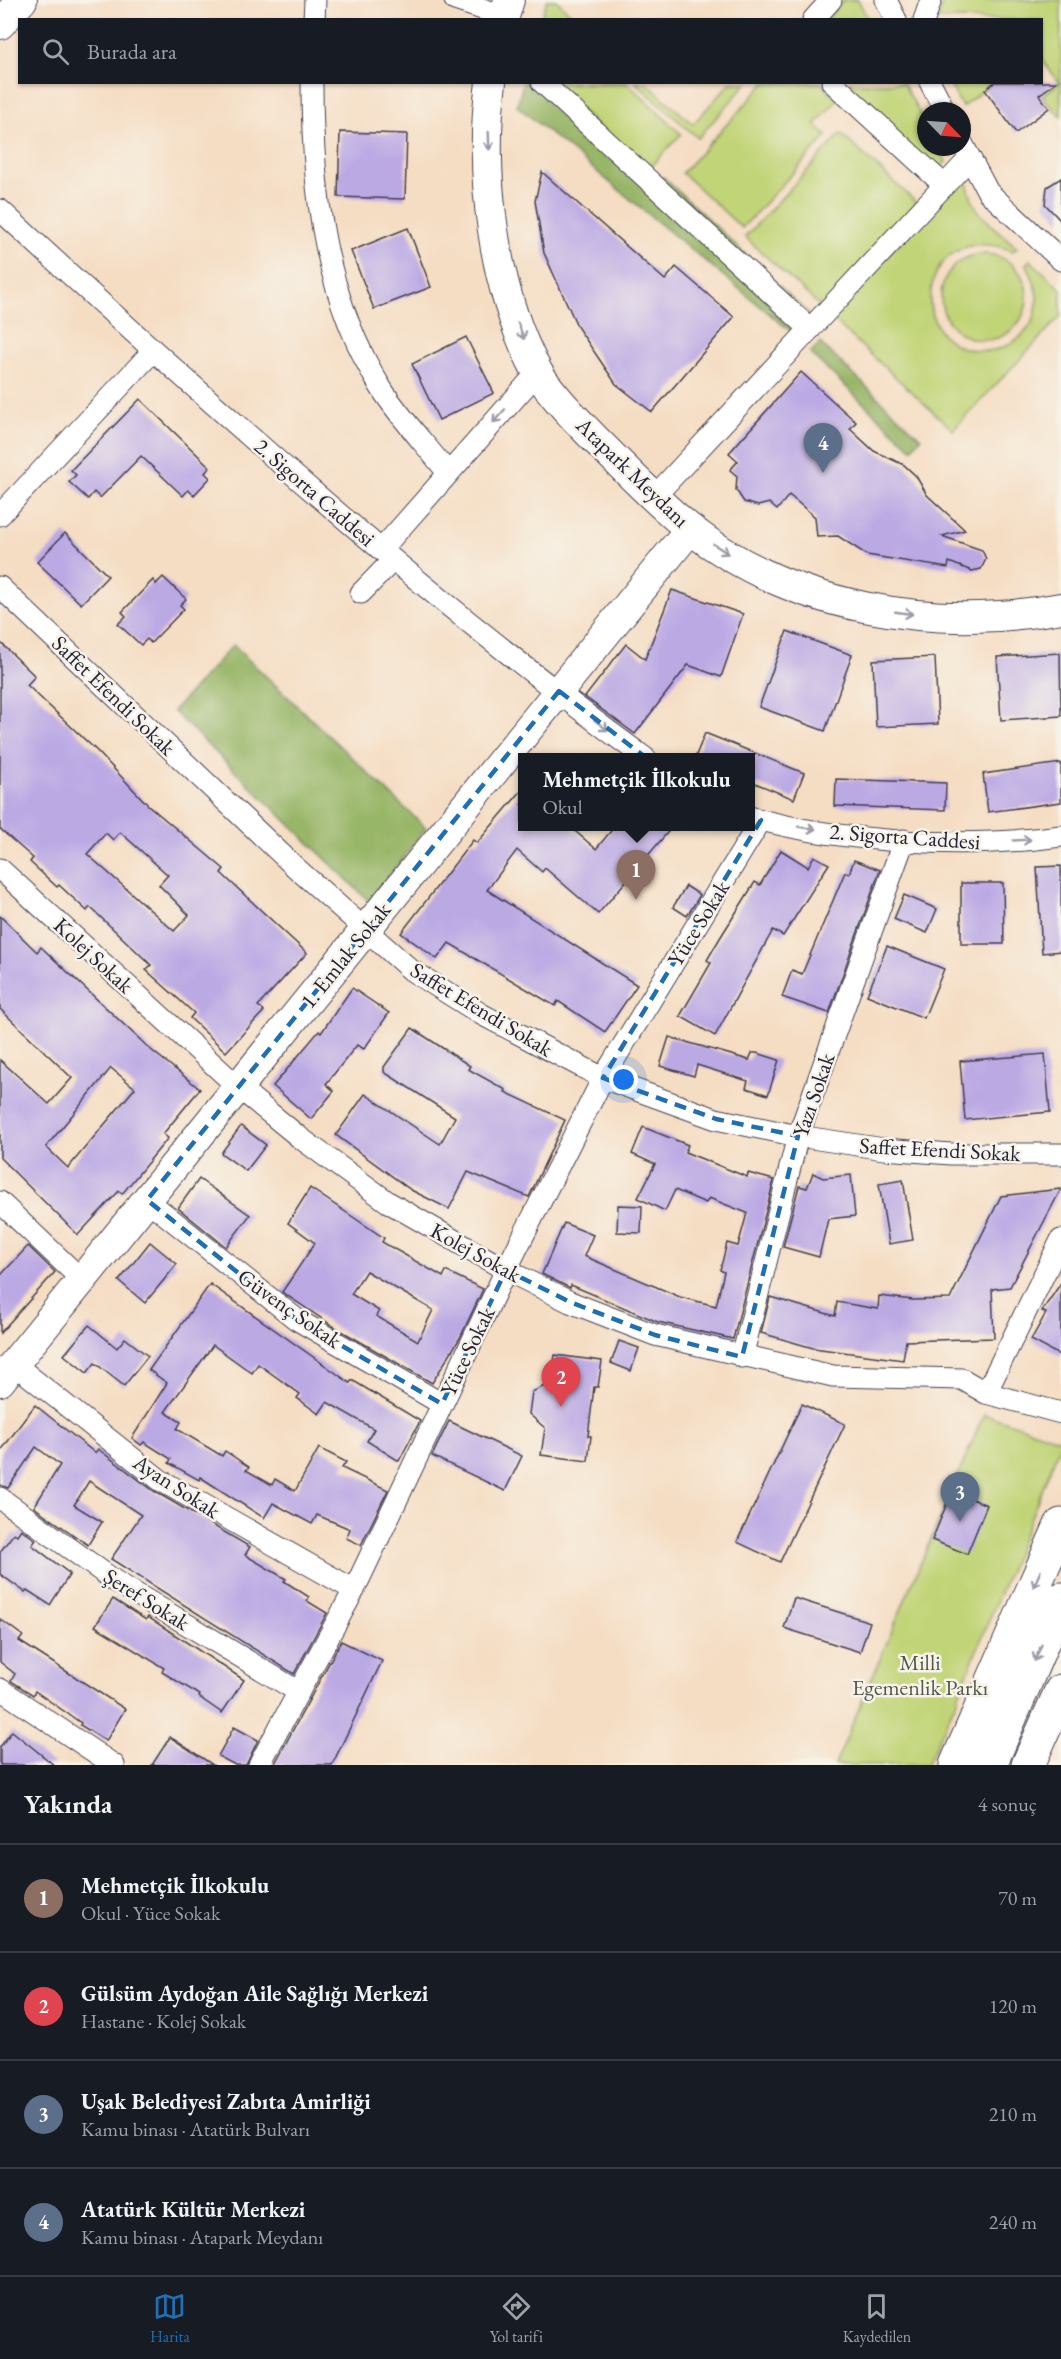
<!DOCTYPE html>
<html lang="tr">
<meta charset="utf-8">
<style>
body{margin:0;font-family:"EB Garamond",serif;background:#242831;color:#f1f3f6}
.compass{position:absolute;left:917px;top:102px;width:54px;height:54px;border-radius:50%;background:#171b24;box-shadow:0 2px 4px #0004;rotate:115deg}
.you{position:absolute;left:624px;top:1080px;width:21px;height:21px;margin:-15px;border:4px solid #fff;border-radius:50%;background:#1a73e8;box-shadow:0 0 0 9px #1a73e833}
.badge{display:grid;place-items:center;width:39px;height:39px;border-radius:50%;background:#1f6fb2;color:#fff;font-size:20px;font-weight:700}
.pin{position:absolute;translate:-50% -50px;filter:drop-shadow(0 2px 3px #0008)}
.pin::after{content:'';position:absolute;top:32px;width:21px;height:18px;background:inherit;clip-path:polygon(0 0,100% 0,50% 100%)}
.popup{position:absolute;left:518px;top:753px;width:237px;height:78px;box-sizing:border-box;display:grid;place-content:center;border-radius:0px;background:#171b24;filter:drop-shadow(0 2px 4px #0005);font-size:20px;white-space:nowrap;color:#9ea1a6}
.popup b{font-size:22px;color:#f1f3f6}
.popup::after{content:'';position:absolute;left:50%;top:100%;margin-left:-12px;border:12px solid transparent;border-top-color:#171b24}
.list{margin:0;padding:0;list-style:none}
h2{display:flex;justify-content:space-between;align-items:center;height:78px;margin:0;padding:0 24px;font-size:26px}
h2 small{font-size:20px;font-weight:400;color:#9ea1a6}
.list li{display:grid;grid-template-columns:39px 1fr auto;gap:18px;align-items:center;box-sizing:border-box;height:108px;padding:0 24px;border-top:2px solid #363941}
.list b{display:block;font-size:22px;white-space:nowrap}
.list p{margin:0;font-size:20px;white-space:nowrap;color:#9ea1a6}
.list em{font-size:20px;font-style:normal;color:#9ea1a6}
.icon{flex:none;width:33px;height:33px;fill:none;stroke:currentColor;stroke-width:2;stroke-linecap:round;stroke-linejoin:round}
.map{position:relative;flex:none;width:1061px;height:1765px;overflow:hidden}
.search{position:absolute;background:#171b24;box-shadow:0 2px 4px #0004;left:18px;right:18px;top:18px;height:66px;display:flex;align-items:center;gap:15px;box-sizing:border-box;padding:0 21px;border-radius:0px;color:#9ea1a6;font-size:22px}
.sheet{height:510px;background:#171b24}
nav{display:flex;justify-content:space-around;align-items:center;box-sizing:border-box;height:84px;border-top:2px solid #363941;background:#171b24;font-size:16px;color:#9ea1a6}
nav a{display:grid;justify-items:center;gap:3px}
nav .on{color:#1f6fb2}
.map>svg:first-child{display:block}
</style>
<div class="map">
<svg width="1061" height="1765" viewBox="0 0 1061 1765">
<rect width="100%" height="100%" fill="#f7f3e8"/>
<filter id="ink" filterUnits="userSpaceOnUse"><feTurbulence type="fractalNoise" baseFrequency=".0167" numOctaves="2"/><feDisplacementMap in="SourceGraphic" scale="12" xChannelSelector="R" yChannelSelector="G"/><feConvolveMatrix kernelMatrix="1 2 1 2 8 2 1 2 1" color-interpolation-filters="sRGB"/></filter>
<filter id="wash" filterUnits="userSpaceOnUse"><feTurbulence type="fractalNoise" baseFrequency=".008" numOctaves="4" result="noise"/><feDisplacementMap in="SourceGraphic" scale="24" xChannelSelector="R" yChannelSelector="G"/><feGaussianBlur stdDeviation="1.35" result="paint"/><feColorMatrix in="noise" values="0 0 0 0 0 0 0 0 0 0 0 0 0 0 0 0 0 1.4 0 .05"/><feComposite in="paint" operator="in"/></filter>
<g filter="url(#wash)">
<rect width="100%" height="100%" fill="#f5ddc3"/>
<g fill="#c1d477" stroke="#727b59" stroke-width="1.5">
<path d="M547 0H556L576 19H541Z"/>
<path d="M844 0H858L868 19 826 20Z"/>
<path d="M944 0H1061V117L1042 96 1059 83 1042 60V20L937 19Z"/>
<path d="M550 83H627L681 134 647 171Z"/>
<path d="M636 83H646L693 124 730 83H747L698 138Z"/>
<path d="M765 83H820L838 99 815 125 827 136 742 228 682 173Z"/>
<path d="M838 83H903L926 125V147H938L946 162 934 175Z"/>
<path d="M949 83H992L962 107Z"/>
<path d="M841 134 917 203 822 308 745 237Z"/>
<path d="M966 171C969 214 988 220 1017 248L1013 251C926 216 902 333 968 349 980 352 992 352 1004 347 1018 341 1033 328 1036 311 1039 293 1035 280 1026 264L1030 260 1061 289V316L953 430 830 317Z"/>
<circle cx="984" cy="297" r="43"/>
<path d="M984 1414 1061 1440V1443L953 1709 927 1765H835Z"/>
</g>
<g fill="#98b668" stroke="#5d6c52" stroke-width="1.5">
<path d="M523 83H550L659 181 663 177 809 314 794 334 517 106Z"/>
<path d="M820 343 921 438 912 449 810 353Z"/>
<path d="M233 645 426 828 370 902 173 711Z"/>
</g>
<g id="blocks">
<g fill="#bba9e4" fill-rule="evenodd">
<path d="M995 82H1056L1039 95 1049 108 1016 133 985 90Z"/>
<path d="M340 132 407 134 405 199 338 197Z"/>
<path d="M542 172 665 280 676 267 734 317 652 412 616 384 578 328 544 253 535 201Z"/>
<path d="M1061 178V221L1045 204 1047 187Z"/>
<path d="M408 228 431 287 374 309 351 251Z"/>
<path d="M466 337 494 393 439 420 412 364Z"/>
<path d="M801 372 856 422 850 429 874 451 904 465 916 476 927 495 965 530 942 536 982 550 986 559 981 569 972 571 949 562 948 568 867 555 838 536 817 537 815 517 789 495 777 510 769 503 758 506 744 502 736 490 737 476 730 470 738 461 729 453Z"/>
<path d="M140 399 210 467 205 473 210 478 194 495 188 490 183 496 141 456 100 498 94 492 88 499 69 482 76 475 71 470Z"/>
<path d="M65 533 108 576 81 604 37 562Z"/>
<path d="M163 577 186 599 180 605 184 609 151 643 147 639 141 645 118 624 126 616 122 612 153 580 156 584Z"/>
<path d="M672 590 743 614 721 677 688 665 635 734 585 697 626 644 645 659Z"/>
<path d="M787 631 852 655 825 731 759 707Z"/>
<path d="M0 642 35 676 27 685 98 752 148 805 224 869 221 873 307 953 258 1006 264 1011 226 1052 190 1018 194 1013 146 970 151 965 90 907 87 911 59 885 57 887 30 862 33 858 0 829ZM120 832 168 875 159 885 189 915 174 931 87 854 106 833 113 840Z"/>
<path d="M1060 653 1061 716 1001 720 997 657Z"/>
<path d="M935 657 938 724 876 727 873 660Z"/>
<path d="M705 733 804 773 794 799 750 781V758H695Z"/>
<path d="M1061 763V802L988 812 983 774Z"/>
<path d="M836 779 946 783 945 810 835 806Z"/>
<path d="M522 790V826H569L596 849 615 826H673L598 914 545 868 542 872 517 850 487 890 637 985 605 1032 558 1001 555 1006 449 943 437 959 401 933 473 840 477 843Z"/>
<path d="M781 850 808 867 814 856 829 864 783 936 773 930 715 1036 680 1016 711 963 707 960 720 938 755 882 760 885Z"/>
<path d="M854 860 880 870 829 1013 782 997 792 970 802 974 845 872 849 874Z"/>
<path d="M1061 866V951L1042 953 1037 867Z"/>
<path d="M961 883H1003L1004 944H961Z"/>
<path d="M686 886 700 895 687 916 673 907Z"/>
<path d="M904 895 937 909 927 933 894 919Z"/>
<path d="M0 916 37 952 41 947 150 1049 200 1089 163 1134 168 1138 122 1194 119 1191 78 1235 0 1158V1060L49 1104 72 1078 0 1009ZM111 1068 135 1088 68 1168 46 1147Z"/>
<path d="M887 946 944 969 924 1018 867 995Z"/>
<path d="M352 988 389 1013 364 1049 357 1045 326 1084 334 1091 311 1119 273 1086 319 1031 321 1033Z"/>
<path d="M412 1028 470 1066 468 1069 506 1090 505 1092 565 1120 529 1197 468 1172 449 1209 411 1190 336 1135 365 1094 440 1144 455 1117 384 1072V1067Z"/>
<path d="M669 1037 749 1060 752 1053H757L779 1060 768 1095 746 1088 748 1081 697 1065 694 1076 660 1066Z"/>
<path d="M1045 1054 1050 1112 965 1120 960 1061Z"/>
<path d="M241 1126 266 1145 246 1171 221 1153Z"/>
<path d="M643 1127 688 1145 685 1152 747 1177 748 1173 774 1180 733 1339 658 1322 571 1285 570 1288 542 1274 564 1223 593 1235 584 1256 680 1297 716 1306 724 1272 720 1270 727 1243 738 1246 747 1213 709 1198 706 1203 675 1190 665 1211 638 1198 655 1164 632 1154Z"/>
<path d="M813 1173 823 1178 851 1175 855 1216 828 1219 819 1257 783 1247 799 1186 807 1188Z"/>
<path d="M199 1179 250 1215 226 1247 178 1208Z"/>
<path d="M903 1180 913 1240 889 1244 879 1184Z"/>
<path d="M310 1188 384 1238 382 1242 443 1277 446 1271 483 1289 460 1338 432 1383 333 1326 282 1292 315 1243 288 1223ZM366 1271 433 1310 418 1341 376 1316 379 1311 351 1294Z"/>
<path d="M1061 1189 1010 1287 992 1289 994 1338 906 1341 903 1360 813 1348 761 1333 770 1297 835 1316 837 1302 878 1309 879 1296 913 1300 950 1299 1001 1196Z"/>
<path d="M618 1205 642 1206 641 1233 617 1232Z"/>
<path d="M150 1242 177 1264 145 1303 119 1281Z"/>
<path d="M28 1246 55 1272 0 1333V1276Z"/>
<path d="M1061 1283V1356L1031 1340 1046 1313 1042 1311Z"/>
<path d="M210 1284 350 1383 352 1380 420 1421 399 1461 367 1441 374 1429 327 1402 319 1414 297 1398 300 1394 258 1364 252 1373 213 1345 165 1412 181 1422 177 1429 222 1456 225 1451 249 1467 246 1470 272 1485 275 1479 295 1491 319 1448 346 1462 342 1468 388 1490 361 1545 346 1538 350 1529 317 1515 312 1524 273 1503 264 1518 200 1477 199 1480 169 1463 171 1459 144 1442 141 1445 132 1438 167 1383 149 1370Z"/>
<path d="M89 1325 117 1348 125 1338 148 1356 124 1386 95 1363 87 1373 64 1355Z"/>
<path d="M619 1341 639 1348 631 1371 611 1363Z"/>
<path d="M555 1355 602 1361 598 1387H594L588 1436H591L588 1461 541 1455 545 1428 529 1414 532 1392 551 1383Z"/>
<path d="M802 1404 845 1424 780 1562 737 1542Z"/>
<path d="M35 1405 95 1453 98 1449 154 1491 250 1547 245 1555 286 1579 284 1581 309 1597 307 1601 327 1613 294 1674 111 1559 141 1515 89 1481 74 1505 102 1522 88 1545 34 1507 60 1465 36 1447 8 1488 0 1485V1452Z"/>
<path d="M449 1421 522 1456 505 1491 432 1456Z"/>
<path d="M952 1491 987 1505 967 1554 932 1540Z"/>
<path d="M21 1529 36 1540 32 1545 70 1574 50 1605 27 1590 25 1592 0 1574V1552L14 1533 17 1535Z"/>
<path d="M794 1598 870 1622 860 1652 784 1628Z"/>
<path d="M113 1599 146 1620 148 1617 244 1680 222 1713 199 1697 200 1695 162 1672 164 1668 95 1626Z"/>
<path d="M0 1619 23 1636 19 1641 125 1709 106 1741 80 1725 81 1723 35 1691 33 1695 11 1681 15 1674 0 1662Z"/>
<path d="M341 1641 382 1661 332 1765H274Z"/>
<path d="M234 1727 258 1740 246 1765H235L218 1756Z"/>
<path d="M12 1731 54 1765H0V1747Z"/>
<path d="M170 1737 213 1765H152Z"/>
</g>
</g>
</g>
<g filter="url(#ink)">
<use href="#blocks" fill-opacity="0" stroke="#423e4f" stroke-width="1.5"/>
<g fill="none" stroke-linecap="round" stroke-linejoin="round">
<g stroke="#423e4f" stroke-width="23">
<g id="street">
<path d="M455 0 504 16"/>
<path d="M886 0 896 20"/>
<path d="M314 20 315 0"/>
<path d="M813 20 831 0"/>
<path d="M924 20 931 0"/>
<path d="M312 82C312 190 324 298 383 391 402 420 427 446 448 473"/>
<path d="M542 82 810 329 970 158"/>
<path d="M832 82 944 185"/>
<path d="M930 82 945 111"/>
<path d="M962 143 988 192 1061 260"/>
<path d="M0 210C207 401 417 591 645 758"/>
<path d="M653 498 810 329"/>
<path d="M0 515 153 351"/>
<path d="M381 550 538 372"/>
<path d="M0 587 295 867 411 970 481 1014 603 1078 716 1119 798 1136 884 1149 951 1154H1061"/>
<path d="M361 593 393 560"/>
<path d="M750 817C842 843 966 849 1061 836"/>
<path d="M0 869 238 1087 299 1137 388 1202 506 1270 570 1302 655 1335 833 1376 962 1379 986 1393 1061 1413"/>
<path d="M147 1200 296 1319 442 1404"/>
<path d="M0 1202 82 1280"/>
<path d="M742 1357 798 1136 904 840"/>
<path d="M14 1364 160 1480 354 1590"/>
<path d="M986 1393 1061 1240"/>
<path d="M0 1498 115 1581 299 1692"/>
<path d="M0 1689 114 1765"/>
<path d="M259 1765 354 1590 506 1270 603 1078 761 820"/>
</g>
</g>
<g stroke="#423e4f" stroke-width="32">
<g id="secondary">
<path d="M503 20 509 0"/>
<path d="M0 24 22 0"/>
<path d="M491 82C479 174 493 289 537 371 551 396 591 435 612 456 637 481 661 506 689 528 792 609 934 632 1061 608"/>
<path d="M0 1381 690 529"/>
</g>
</g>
<g stroke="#423e4f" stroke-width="35">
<g id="highway">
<path d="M956 1765 1061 1525"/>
<path d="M990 1765 1061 1599"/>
<path d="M1028 1765 1061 1691"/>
</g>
</g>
<use href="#street" stroke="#fff" stroke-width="21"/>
<use href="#secondary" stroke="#fff" stroke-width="30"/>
<use href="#highway" stroke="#fff" stroke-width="33"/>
</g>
<defs><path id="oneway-shaft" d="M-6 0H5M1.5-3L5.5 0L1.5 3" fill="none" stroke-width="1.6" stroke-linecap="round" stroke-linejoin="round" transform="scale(1.5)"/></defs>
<g stroke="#9c9ca7">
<use href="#oneway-shaft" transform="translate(489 141) rotate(88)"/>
<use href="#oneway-shaft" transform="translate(521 331) rotate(68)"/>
<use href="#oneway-shaft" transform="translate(499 416) rotate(132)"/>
<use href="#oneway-shaft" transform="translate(721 549) rotate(33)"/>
<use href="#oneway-shaft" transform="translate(904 613) rotate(8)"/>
<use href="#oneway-shaft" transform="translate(601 725) rotate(38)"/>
<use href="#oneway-shaft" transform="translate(807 828) rotate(8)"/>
<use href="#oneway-shaft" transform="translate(1022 840) rotate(-3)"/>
<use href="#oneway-shaft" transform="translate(1037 1579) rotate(114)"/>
<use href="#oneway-shaft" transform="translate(1038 1653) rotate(113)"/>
</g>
</g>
<path fill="none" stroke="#1f6fb2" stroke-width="4.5" stroke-dasharray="12 8" stroke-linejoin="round" d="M559 691 666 773 715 802 761 820 603 1078 716 1119 798 1136 742 1357 655 1335 570 1302 506 1270 442 1404 296 1319 147 1200Z"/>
<g text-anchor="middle" stroke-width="5" stroke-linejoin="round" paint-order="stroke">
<g font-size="22" fill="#22223b" stroke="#f7f3e8">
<text transform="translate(633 472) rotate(44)" y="8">Atapark Meydanı</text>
<text transform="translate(315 492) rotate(41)" y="8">2. Sigorta Caddesi</text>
<text transform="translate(114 695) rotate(44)" y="8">Saffet Efendi Sokak</text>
<text transform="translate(905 836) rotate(4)" y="8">2. Sigorta Caddesi</text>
<text transform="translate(698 923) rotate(-58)" y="8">Yüce Sokak</text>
<text transform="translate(94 955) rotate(43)" y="8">Kolej Sokak</text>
<text transform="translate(345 955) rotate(-51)" y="8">1. Emlak Sokak</text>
<text transform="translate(482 1009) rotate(31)" y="8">Saffet Efendi Sokak</text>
<text transform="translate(813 1095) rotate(-71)" y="8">Yazı Sokak</text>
<text transform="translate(940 1149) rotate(3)" y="8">Saffet Efendi Sokak</text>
<text transform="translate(476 1252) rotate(29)" y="8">Kolej Sokak</text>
<text transform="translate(290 1308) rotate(35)" y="8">Güvenç Sokak</text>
<text transform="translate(467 1351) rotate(-64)" y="8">Yüce Sokak</text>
<text transform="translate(177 1486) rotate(33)" y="8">Ayan Sokak</text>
<text transform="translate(147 1599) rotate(32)" y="8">Şeref Sokak</text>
</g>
<g font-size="22" fill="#52574d" stroke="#f7f3e8">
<text x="920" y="1670">Milli<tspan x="920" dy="25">Egemenlik Parkı</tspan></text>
</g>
</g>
</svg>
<svg class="compass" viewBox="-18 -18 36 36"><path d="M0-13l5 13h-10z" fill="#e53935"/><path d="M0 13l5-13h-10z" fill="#9ea1a6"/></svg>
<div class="you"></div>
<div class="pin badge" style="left:636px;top:900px;background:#8d6e63">1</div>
<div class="popup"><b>Mehmetçik İlkokulu</b>Okul</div>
<div class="pin badge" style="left:561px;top:1407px;background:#e0444e">2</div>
<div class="pin badge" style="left:960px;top:1522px;background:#5c6f8a">3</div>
<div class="pin badge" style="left:823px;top:473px;background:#5c6f8a">4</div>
<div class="search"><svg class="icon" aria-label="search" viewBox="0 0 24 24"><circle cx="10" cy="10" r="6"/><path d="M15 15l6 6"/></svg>Burada ara</div>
</div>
<section class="sheet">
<h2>Yakında<small>4 sonuç</small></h2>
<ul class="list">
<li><span class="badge" style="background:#8d6e63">1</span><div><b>Mehmetçik İlkokulu</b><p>Okul · Yüce Sokak</p></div><em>70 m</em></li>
<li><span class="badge" style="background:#e0444e">2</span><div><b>Gülsüm Aydoğan Aile Sağlığı Merkezi</b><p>Hastane · Kolej Sokak</p></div><em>120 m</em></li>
<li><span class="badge" style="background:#5c6f8a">3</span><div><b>Uşak Belediyesi Zabıta Amirliği</b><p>Kamu binası · Atatürk Bulvarı</p></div><em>210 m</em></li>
<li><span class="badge" style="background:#5c6f8a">4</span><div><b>Atatürk Kültür Merkezi</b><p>Kamu binası · Atapark Meydanı</p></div><em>240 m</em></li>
</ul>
</section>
<nav>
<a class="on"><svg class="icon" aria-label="map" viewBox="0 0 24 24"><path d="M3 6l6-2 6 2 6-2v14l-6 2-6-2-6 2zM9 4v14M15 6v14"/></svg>Harita</a>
<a><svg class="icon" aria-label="directions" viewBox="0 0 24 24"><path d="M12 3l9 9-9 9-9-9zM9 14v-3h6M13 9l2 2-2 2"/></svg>Yol tarifi</a>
<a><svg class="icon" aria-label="saved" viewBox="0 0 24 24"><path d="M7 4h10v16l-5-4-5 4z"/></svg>Kaydedilen</a>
</nav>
